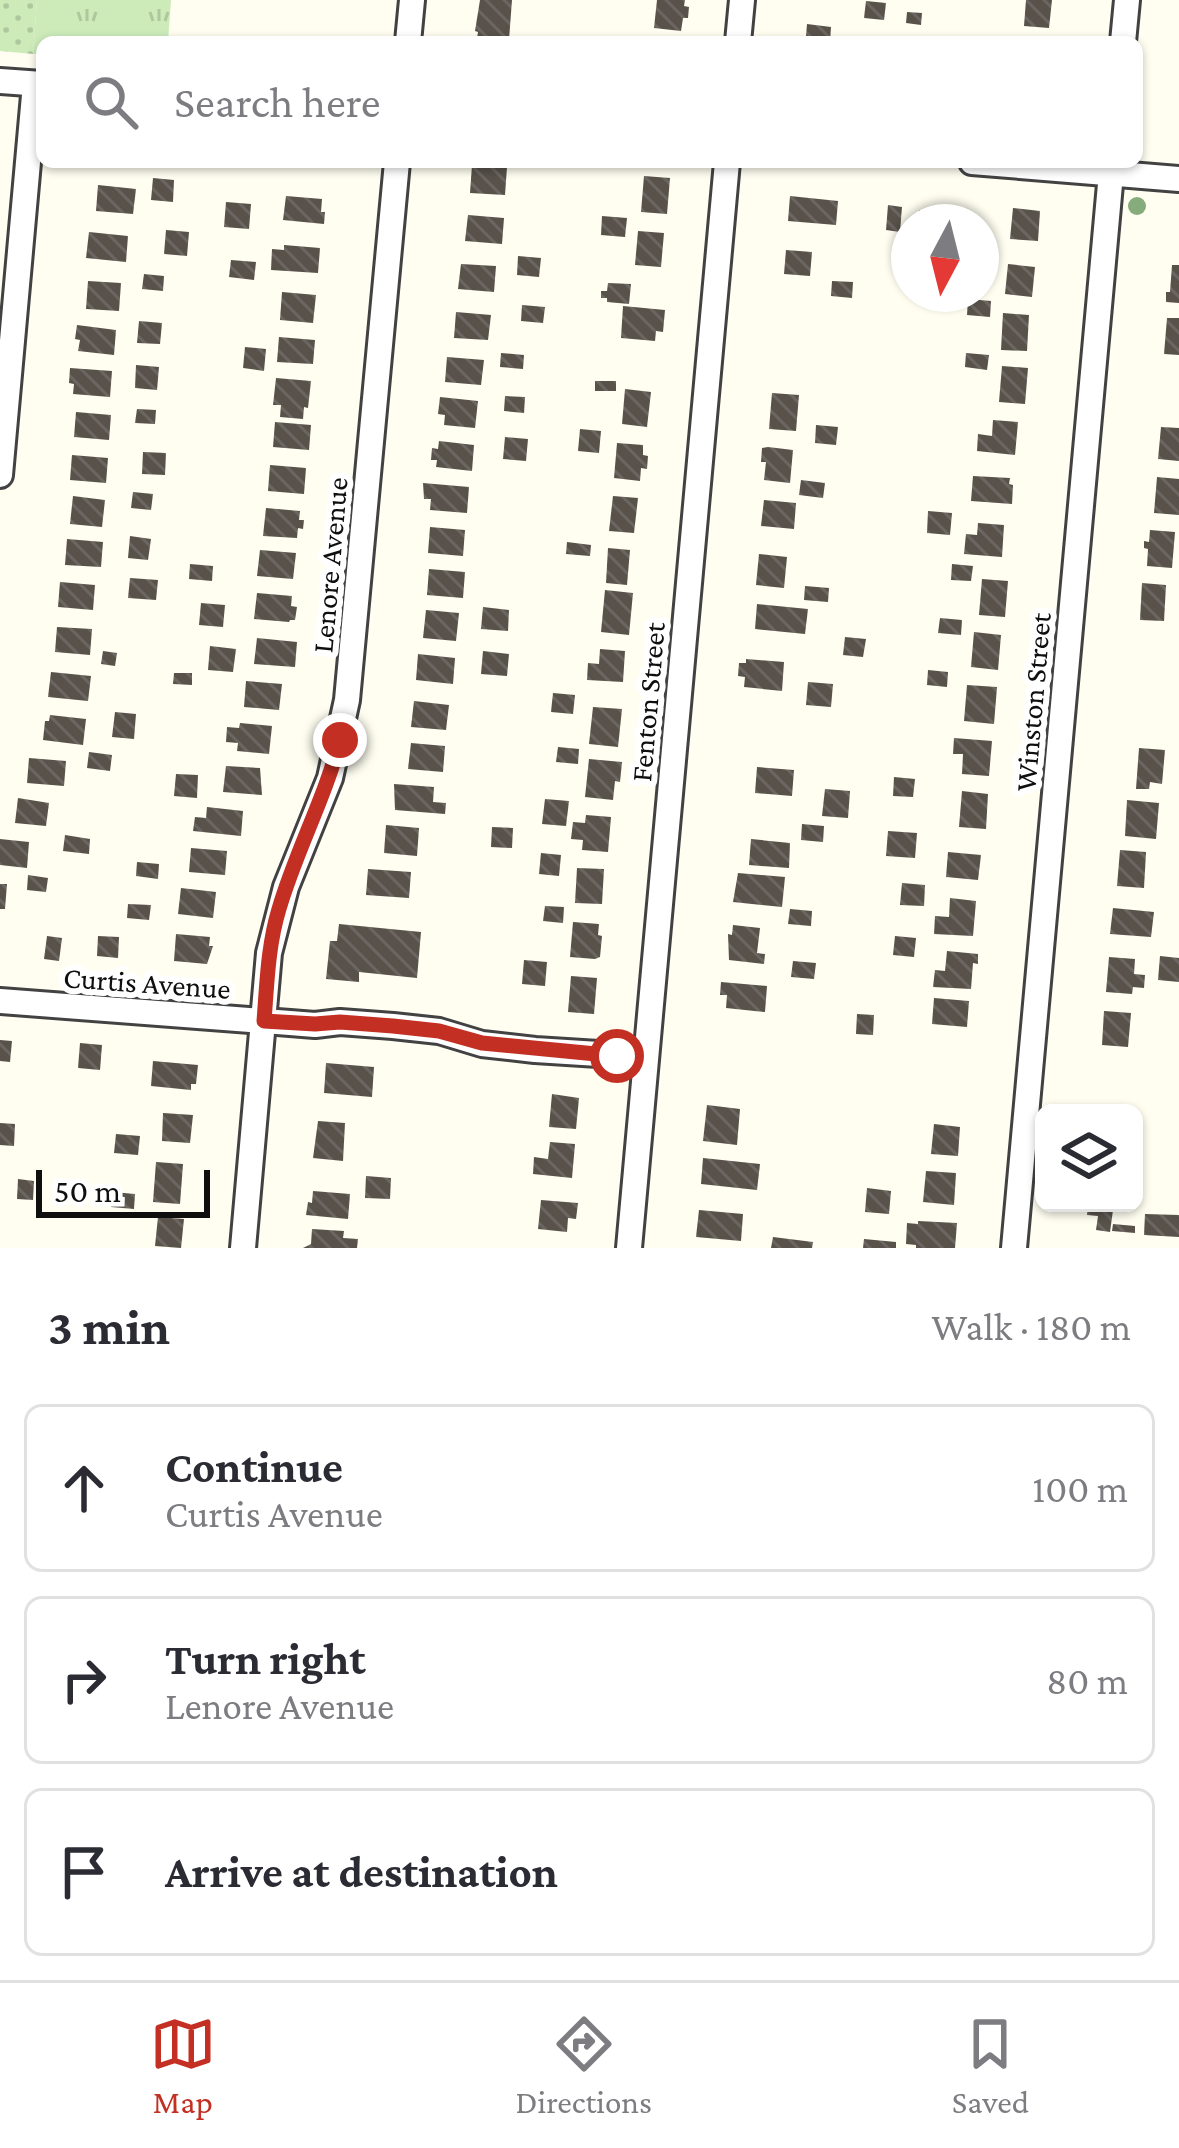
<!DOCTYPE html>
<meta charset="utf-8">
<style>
body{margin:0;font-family:"Crimson Pro",serif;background:#f7f7f7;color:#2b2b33}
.controls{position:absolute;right:36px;bottom:36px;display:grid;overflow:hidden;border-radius:18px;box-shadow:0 3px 9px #0004}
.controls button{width:108px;height:108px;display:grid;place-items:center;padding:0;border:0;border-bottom:3px solid #e1e1e2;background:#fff;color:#2b2b33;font:60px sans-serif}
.compass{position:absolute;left:891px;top:204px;width:108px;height:108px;border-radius:50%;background:#fff;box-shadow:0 3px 9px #0004;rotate:187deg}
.scale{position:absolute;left:36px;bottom:30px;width:174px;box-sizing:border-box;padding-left:12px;border:6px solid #0f0f0f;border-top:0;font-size:33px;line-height:42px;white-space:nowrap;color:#0f0f0f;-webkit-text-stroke:9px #fff;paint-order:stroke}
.stop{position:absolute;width:36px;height:36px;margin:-27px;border:9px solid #c33023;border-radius:50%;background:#fff}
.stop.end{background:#c33023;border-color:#fff;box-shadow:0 3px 12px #0008}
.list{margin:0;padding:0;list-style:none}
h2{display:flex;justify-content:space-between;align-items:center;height:156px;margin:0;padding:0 48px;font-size:51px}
h2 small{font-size:39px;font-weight:400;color:#7c7c81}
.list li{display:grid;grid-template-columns:78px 1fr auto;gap:36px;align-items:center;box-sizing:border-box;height:168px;margin:0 24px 24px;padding:0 24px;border:3px solid #e1e1e2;border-radius:18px}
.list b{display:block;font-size:45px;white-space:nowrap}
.list p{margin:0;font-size:39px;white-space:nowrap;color:#7c7c81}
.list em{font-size:39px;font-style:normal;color:#7c7c81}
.icon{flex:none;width:66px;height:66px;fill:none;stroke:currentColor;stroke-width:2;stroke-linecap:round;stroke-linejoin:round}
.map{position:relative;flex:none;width:1179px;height:1248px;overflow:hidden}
.search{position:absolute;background:#fff;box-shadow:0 3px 9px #0004;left:36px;right:36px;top:36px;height:132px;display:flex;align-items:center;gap:30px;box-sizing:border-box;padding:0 42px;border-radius:18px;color:#7c7c81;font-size:45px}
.sheet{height:732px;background:#fff}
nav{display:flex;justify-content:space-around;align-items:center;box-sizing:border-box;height:168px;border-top:3px solid #e1e1e2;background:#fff;font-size:33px;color:#7c7c81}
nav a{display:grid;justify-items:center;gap:6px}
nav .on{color:#c33023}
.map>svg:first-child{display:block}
</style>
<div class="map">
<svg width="1179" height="1248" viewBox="0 0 1179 1248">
<defs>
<pattern id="grass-tufts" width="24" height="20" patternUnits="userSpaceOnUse" patternTransform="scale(3)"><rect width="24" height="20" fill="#ccebb9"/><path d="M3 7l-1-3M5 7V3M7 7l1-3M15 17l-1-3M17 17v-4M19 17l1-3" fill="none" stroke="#aec89e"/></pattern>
<pattern id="park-dots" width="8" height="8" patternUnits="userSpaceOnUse" patternTransform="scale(3)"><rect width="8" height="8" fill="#ccebb9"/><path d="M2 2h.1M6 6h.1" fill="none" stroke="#aec89e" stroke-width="1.8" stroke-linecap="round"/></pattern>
<pattern id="building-back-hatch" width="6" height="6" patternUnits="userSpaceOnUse" patternTransform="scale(3)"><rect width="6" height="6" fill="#58524b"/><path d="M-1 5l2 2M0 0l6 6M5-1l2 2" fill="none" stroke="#6b6661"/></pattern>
</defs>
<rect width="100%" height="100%" fill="#fffef1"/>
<path fill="url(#grass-tufts)" d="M37 0H171L168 42H42V54H33Z"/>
<path fill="url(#park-dots)" d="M0 0H37L33 54 0 51Z"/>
<g fill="url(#building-back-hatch)">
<path d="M480 0H512L509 40 477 38 478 32 475 31Z"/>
<path d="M657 0H685L684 6 689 7 688 18H683L681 31 654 28Z"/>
<path d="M1026 0H1052L1049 28 1024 26Z"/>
<path d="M866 1 886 3 884 20 864 18Z"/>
<path d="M907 12 922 13 921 25 906 23Z"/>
<path d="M807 24 831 27 830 42H801V36H806Z"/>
<path d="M472 165 507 167 505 195 470 193Z"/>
<path d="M644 176 670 178 667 214 641 212Z"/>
<path d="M153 178 174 180 173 202 151 200Z"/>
<path d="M98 185 136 189 133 214 96 211Z"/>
<path d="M286 196 322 199 321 212H325L324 224 283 220Z"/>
<path d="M790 196 838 201 836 225 788 221Z"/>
<path d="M226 202 251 204 249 229 224 227Z"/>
<path d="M888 205 902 207 900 232 886 230Z"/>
<path d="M1013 208 1040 211 1038 241 1010 239Z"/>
<path d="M919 210 940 212 939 222H918Z"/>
<path d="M468 215 504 218 502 244 465 241Z"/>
<path d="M602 216 627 218 625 237 601 235Z"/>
<path d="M166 230 189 232 187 256 164 254Z"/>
<path d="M638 231 664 233 661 267 635 265Z"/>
<path d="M89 232 128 236 126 262 86 258Z"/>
<path d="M284 245 320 248 318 273 271 270 272 249 284 250Z"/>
<path d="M981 246 998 247 997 263 981 262Z"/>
<path d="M786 250 812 252 810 276 784 274Z"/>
<path d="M518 256 541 258 539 277 517 275Z"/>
<path d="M231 260 256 262 254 280 229 277Z"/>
<path d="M461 264 496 266 494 292 458 289Z"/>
<path d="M1008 264 1035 267 1032 297 1005 294Z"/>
<path d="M1172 265H1179V303L1166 302V292H1170Z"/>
<path d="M144 274 164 276 163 291 142 289Z"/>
<path d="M88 281 121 283 119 311 86 309Z"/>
<path d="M832 281 853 282 852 298 831 296Z"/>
<path d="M608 283 631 284 629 304 607 302V298H601V291H607Z"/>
<path d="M282 292 316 295 313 323 280 320Z"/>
<path d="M968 299 991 301 990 317 967 315Z"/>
<path d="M522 305 545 307 543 323 521 321Z"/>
<path d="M623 306 665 310 663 332 656 331 655 341 621 338Z"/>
<path d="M456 312 491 315 488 340 454 338Z"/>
<path d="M1003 313 1029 315 1027 351 1001 350Z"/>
<path d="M1167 318H1179V355L1164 354Z"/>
<path d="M139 321 162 323 160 344 137 343Z"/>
<path d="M77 325 116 330 114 355 78 351 80 340 75 339Z"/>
<path d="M279 337 315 340 313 364 277 362Z"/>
<path d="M245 347 266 349 264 371 243 368Z"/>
<path d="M501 353 524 355 523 369 500 367Z"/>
<path d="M966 353 989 355 987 370 965 367Z"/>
<path d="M447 357 484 360 481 385 445 382Z"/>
<path d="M136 365 159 367 157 390 135 388Z"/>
<path d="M1002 366 1028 368 1025 404 999 402Z"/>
<path d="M70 368 112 371 110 397 73 394 74 384 69 383Z"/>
<path d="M276 378 311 381 308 408 304 407 303 419 280 417 281 405H273Z"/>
<rect x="595" y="381" width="21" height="10"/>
<path d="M625 389 651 392 647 427 622 424Z"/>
<path d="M772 393 799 395 796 431 769 429Z"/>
<path d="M505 396 525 397 524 413 504 411Z"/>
<path d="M440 397 478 401 475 428 444 425 445 415 438 414Z"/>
<path d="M137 409 156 410 155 424 135 423Z"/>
<path d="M76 412 111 415 109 440 74 437Z"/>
<path d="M993 420 1018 422 1015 455 977 451 978 434 992 436Z"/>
<path d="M275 422 311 425 309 450 273 447Z"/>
<path d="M816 425 838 427 836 445 815 443Z"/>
<path d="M1161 427 1179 428V461L1158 459Z"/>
<path d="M580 429 601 431 599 453 578 451Z"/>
<path d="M505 437 528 439 526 461 503 459Z"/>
<path d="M439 441 474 445 472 471 436 467 437 460H431L432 448 438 449Z"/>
<path d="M617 443 643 445V455L648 456 647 469 641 468 640 481 614 478Z"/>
<path d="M768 447 793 450 790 483 764 480 766 462H761L762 448Z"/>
<path d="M143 452 166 453 165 475 142 474Z"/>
<path d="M72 455 108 458 106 483 70 480Z"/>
<path d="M270 465 306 468 304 494 268 491Z"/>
<path d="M973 476 1010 478 1009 484 1013 485 1012 504 971 501Z"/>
<path d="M1157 477 1179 479V515L1154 513Z"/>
<path d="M801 480 825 483 823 498 799 495Z"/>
<path d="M423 483 469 487 467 513 430 510 431 499H424Z"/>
<path d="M133 492 153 494 151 510 131 508Z"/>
<path d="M73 496 105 500 102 527 70 524Z"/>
<path d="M613 496 638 498 634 533 609 531Z"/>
<path d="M764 500 796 503 794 529 761 526Z"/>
<path d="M266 508 300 511 299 520H304L303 529 298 528 297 538 263 536Z"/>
<path d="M928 511 952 513 950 535 927 533Z"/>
<path d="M978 523 1004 525 1002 557 964 554 966 534 977 535Z"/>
<path d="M430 527 465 530 463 556 428 553Z"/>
<path d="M1150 530 1175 532 1172 568 1147 566 1148 549 1144 548V541L1149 542Z"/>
<path d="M130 536 151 539 148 560 128 558Z"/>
<path d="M67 539 103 542 101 567 65 565Z"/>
<path d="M567 542 591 545 590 556 566 554Z"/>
<path d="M608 548 630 550 627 585 606 583Z"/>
<path d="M260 550 296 553 293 579 257 576Z"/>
<path d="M759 554 787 557 784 588 756 585Z"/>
<path d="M190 564 213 566 212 581 189 579Z"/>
<path d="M952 564 973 566 971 581 951 580Z"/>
<path d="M429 569 465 572 463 598 427 595Z"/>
<path d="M130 578 158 580 156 600 128 598Z"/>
<path d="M982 579 1008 581 1005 617 979 615Z"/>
<path d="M60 582 95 585 93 610 58 607Z"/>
<path d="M1142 583 1166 585 1164 621 1140 620Z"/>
<path d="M805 586 829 588 828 602 804 600Z"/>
<path d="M605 590 633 593 629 635 601 632Z"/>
<path d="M257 593 292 596 291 606 297 607 295 620H290L289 622 254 619Z"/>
<path d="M201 603 225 605 223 627 199 625Z"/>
<path d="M757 604 808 609 805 634 755 629Z"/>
<path d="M483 607 509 610 508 631 481 629Z"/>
<path d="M426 610 459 613 456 641 423 638Z"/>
<path d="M940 618 962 620 961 635 938 633Z"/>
<path d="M57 627 92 629 90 655 55 652Z"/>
<path d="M974 632 1001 635 998 670 971 667Z"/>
<path d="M845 637 866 639 863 657 843 655Z"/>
<path d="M257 638 297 642 295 667 254 664Z"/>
<path d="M210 646 236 649 233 672 208 670Z"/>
<path d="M600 649 625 651 623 682 587 680 588 663 599 664Z"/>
<path d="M103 651 117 653 115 666 101 664Z"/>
<path d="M483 651 509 654 507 676 481 674Z"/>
<path d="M418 654 455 658 453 684 416 680Z"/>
<path d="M746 659 784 662 782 691 744 687 745 677 738 676 739 663H746Z"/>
<path d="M928 670 948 672 947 687 927 685Z"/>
<path d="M51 672 91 676 88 701 48 697Z"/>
<path d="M174 673H192V685L173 684Z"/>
<path d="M246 681 282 684 279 710 244 707Z"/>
<path d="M808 682 833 684 831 707 806 705Z"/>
<path d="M967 685 997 687 994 724 964 721Z"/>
<path d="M553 693 575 695 573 714 551 712Z"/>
<path d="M414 701 449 705 446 730 411 727Z"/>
<path d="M593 707 622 709 618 747 589 744Z"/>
<path d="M115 712 136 714 134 739 112 737Z"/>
<path d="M50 715 86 719 83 745 43 740 45 721H49Z"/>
<path d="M240 723 272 726 269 754 237 751 238 743 226 742 227 727 239 728Z"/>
<path d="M954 738 992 741 989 776 962 774 963 754H953Z"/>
<path d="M411 743 445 746 443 772 408 769Z"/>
<path d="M558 747 579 749 578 764 556 762Z"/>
<path d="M1139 748 1165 750 1162 784 1150 782 1149 789H1136Z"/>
<path d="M89 752 112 755 110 771 87 768Z"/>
<path d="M29 758 66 761 64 786 27 783Z"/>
<path d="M589 759 622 762 620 782 615 781 613 800 585 797Z"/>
<path d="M226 766 260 768 262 795 223 792Z"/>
<path d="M757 767 794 770 792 796 755 793Z"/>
<path d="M176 774 198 775 197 798 174 796Z"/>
<path d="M894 777 915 779 913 797 893 796Z"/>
<path d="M394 784 434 787 433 802 446 803 445 814 395 810Z"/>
<path d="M825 789 850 791 848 818 822 816Z"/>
<path d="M962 791 988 794 986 829 959 827Z"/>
<path d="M18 798 49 803 46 826 15 823Z"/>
<path d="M545 799 569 801 566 826 542 824Z"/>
<path d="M1127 800 1159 803 1156 839 1125 836Z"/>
<path d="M207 807 243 811 241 836 193 831 195 817 206 818Z"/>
<path d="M586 815 611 817 608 852 582 850 583 840 571 839 573 822 585 823Z"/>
<path d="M802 824 824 826 823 842 801 840Z"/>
<path d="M386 825 419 828 417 856 384 853Z"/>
<path d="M492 827 513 828 512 848 491 847Z"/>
<path d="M888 831 917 833 915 858 886 856Z"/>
<path d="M65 835 90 839 89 854 63 851Z"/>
<path d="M0 839 29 842 27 868 0 865Z"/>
<path d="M751 839 790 843 789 868 749 865Z"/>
<path d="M191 848 227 851 225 875 189 872Z"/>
<path d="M1120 850 1146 852 1144 888 1117 886Z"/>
<path d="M948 852 981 855 978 880 946 877Z"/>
<path d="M541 853 561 855 559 876 539 874Z"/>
<path d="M137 862 159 864 158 879 136 876Z"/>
<path d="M577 868 604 869 602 904 575 903Z"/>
<path d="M368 869 411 872 409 898 366 895Z"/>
<path d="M738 873 785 877 782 907 733 902Z"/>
<path d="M28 875 48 878 46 892 27 890Z"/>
<path d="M902 883 925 885 924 906 900 905Z"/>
<path d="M0 884H7L5 909H0Z"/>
<path d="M181 888 216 892 213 918 178 914Z"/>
<path d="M950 898 976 901 973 936 934 934 935 916 949 917Z"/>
<path d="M128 904 151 905 149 920 127 918Z"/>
<path d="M545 906 564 907 563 923 543 921Z"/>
<path d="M1113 908 1154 912 1151 937 1110 934Z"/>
<path d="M790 909 812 911 811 926 788 924Z"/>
<path d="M573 922 599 924 598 935 602 936 600 957 595 959 570 957Z"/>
<path d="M339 924 421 932 417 978 359 972V982L326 979 330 941H337Z"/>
<path d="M733 925 760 928 757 953 765 954 764 964 729 960 728 934 732 935Z"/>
<path d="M176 934 210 937 209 946H213L207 964 174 961Z"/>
<path d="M47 936 62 938 59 961 44 959Z"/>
<path d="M98 936 119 937 118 958 97 956Z"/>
<path d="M895 936 916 938 914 957 893 955Z"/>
<path d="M947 951 978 954V964L973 963 971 989 933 987 935 970 945 971Z"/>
<path d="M1160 956 1179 958V982L1158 980Z"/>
<path d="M1109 957 1135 959 1134 974 1145 975 1144 988 1133 987 1132 994 1106 992Z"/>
<path d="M524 960 547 962 545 986 522 984Z"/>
<path d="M793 961 816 963 814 979 791 977Z"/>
<path d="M571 976 597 978 594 1014 568 1012Z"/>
<path d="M721 982 767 986 765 1012 726 1008 727 995H720Z"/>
<path d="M934 998 969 1001 967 1027 932 1024Z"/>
<path d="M1104 1011 1131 1013 1128 1047 1102 1045Z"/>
<path d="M857 1014 874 1015 873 1035 856 1034Z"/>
<path d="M0 1040 12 1041 10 1062 0 1061Z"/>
<path d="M80 1043 102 1045 100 1070 78 1068Z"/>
<path d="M153 1061 198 1065 196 1084H191V1090L151 1086Z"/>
<path d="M326 1063 374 1067 372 1097 324 1093Z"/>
<path d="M552 1094 579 1098 576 1129 549 1127Z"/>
<path d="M707 1105 740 1109 737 1145 703 1141Z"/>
<path d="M1100 1106 1131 1109 1130 1113H1099Z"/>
<path d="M163 1113 193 1115 190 1143 162 1141Z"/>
<path d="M318 1121 345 1123 343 1161 313 1158Z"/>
<path d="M0 1123 15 1124 14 1146 0 1145Z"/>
<path d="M934 1124 960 1127 958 1156 931 1154Z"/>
<path d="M116 1134 140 1136 138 1155 114 1153Z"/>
<path d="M550 1142 575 1144 572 1178 533 1174 534 1157 548 1159Z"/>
<path d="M703 1158 760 1164 757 1190 701 1184Z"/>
<path d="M156 1162 183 1164 180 1204 153 1202Z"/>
<path d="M926 1171 956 1173 954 1205 923 1202Z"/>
<path d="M366 1176 391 1178 390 1199 365 1198Z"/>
<path d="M18 1179 34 1181 33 1200 17 1199Z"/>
<path d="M867 1188 891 1191 889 1214 865 1212Z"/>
<path d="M313 1191 350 1194 348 1219 306 1215 308 1202 312 1203Z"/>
<path d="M113 1192 135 1194 134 1209 111 1207Z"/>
<path d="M541 1200 578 1203 576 1219 568 1218 567 1232 538 1229Z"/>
<path d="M1088 1203H1114L1110 1232 1096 1230 1098 1216 1087 1215Z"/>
<path d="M699 1210 743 1214 741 1241 696 1237Z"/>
<path d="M1145 1214 1179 1215V1237L1144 1235Z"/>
<path d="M158 1217 184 1219 181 1248 155 1246Z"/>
<path d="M918 1221 957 1223 955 1248H916V1245L906 1244 907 1223 918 1224Z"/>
<path d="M1113 1224 1135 1226V1233L1112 1231Z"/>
<path d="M312 1229 344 1231 343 1238 358 1239 357 1248H303L311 1244Z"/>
<path d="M773 1237 813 1242 812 1248H771Z"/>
<path d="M864 1239 896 1242V1248H863Z"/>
</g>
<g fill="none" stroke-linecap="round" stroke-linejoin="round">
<g stroke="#424242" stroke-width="30">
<g id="minor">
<path d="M408 42 412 0"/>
<path d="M738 42 742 0"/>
<path d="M1123 42 1127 0"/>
<path d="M0 81 42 84"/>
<path d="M972 162 1179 179"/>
<path d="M0 475 35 84"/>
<path d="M0 1001 290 1023 315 1025 340 1022 393 1026 439 1031 482 1044 535 1050 646 1057"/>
<path d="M243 1248 269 953 286 887 330 778 347 700 397 162"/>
<path d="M629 1248 727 162"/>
<path d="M1014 1248 1112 162"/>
</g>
</g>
<use href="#minor" stroke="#fff" stroke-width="24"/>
</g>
<circle fill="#86ac7c" cx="1137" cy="206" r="9"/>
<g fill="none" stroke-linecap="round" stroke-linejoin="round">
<path stroke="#c33023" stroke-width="15" d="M340 740C325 798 296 851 279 909 268 945 267 983 264 1021L315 1024 340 1022 393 1026 439 1031 482 1043 617 1056"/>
</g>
<g text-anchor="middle" stroke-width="12" stroke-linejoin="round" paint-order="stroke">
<g font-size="30" fill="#0f0f0f" stroke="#fff">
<text transform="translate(330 565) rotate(-85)" y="10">Lenore Avenue</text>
<text transform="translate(648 702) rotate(-85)" y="10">Fenton Street</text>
<text transform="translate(1033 702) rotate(-85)" y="10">Winston Street</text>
<text transform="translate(147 983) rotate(4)" y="10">Curtis Avenue</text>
</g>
</g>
</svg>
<div class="controls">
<button><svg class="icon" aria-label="layers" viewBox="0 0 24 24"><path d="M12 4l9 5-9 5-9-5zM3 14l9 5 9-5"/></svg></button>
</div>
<svg class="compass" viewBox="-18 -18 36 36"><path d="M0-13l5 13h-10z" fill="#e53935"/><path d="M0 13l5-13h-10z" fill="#7c7c81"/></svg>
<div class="scale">50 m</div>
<div class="stop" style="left:617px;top:1056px"></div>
<div class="stop end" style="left:340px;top:740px"></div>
<div class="search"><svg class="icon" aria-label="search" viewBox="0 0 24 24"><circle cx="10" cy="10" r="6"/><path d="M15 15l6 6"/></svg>Search here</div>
</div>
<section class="sheet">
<h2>3 min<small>Walk · 180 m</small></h2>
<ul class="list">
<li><svg class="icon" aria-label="ahead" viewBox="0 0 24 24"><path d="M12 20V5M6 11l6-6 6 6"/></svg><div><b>Continue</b><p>Curtis Avenue</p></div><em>100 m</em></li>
<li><svg class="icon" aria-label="right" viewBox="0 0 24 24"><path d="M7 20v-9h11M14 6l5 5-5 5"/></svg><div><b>Turn right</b><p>Lenore Avenue</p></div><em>80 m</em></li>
<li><svg class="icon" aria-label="arrive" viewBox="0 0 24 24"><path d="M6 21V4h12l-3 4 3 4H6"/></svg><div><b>Arrive at destination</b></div></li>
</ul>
</section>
<nav>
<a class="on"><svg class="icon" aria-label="map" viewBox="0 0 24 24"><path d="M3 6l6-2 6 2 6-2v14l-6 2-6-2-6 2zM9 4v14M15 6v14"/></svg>Map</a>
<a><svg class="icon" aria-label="directions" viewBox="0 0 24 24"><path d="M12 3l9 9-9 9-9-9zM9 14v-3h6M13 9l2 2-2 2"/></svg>Directions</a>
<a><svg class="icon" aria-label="saved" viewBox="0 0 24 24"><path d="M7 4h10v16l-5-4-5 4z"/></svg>Saved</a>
</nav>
